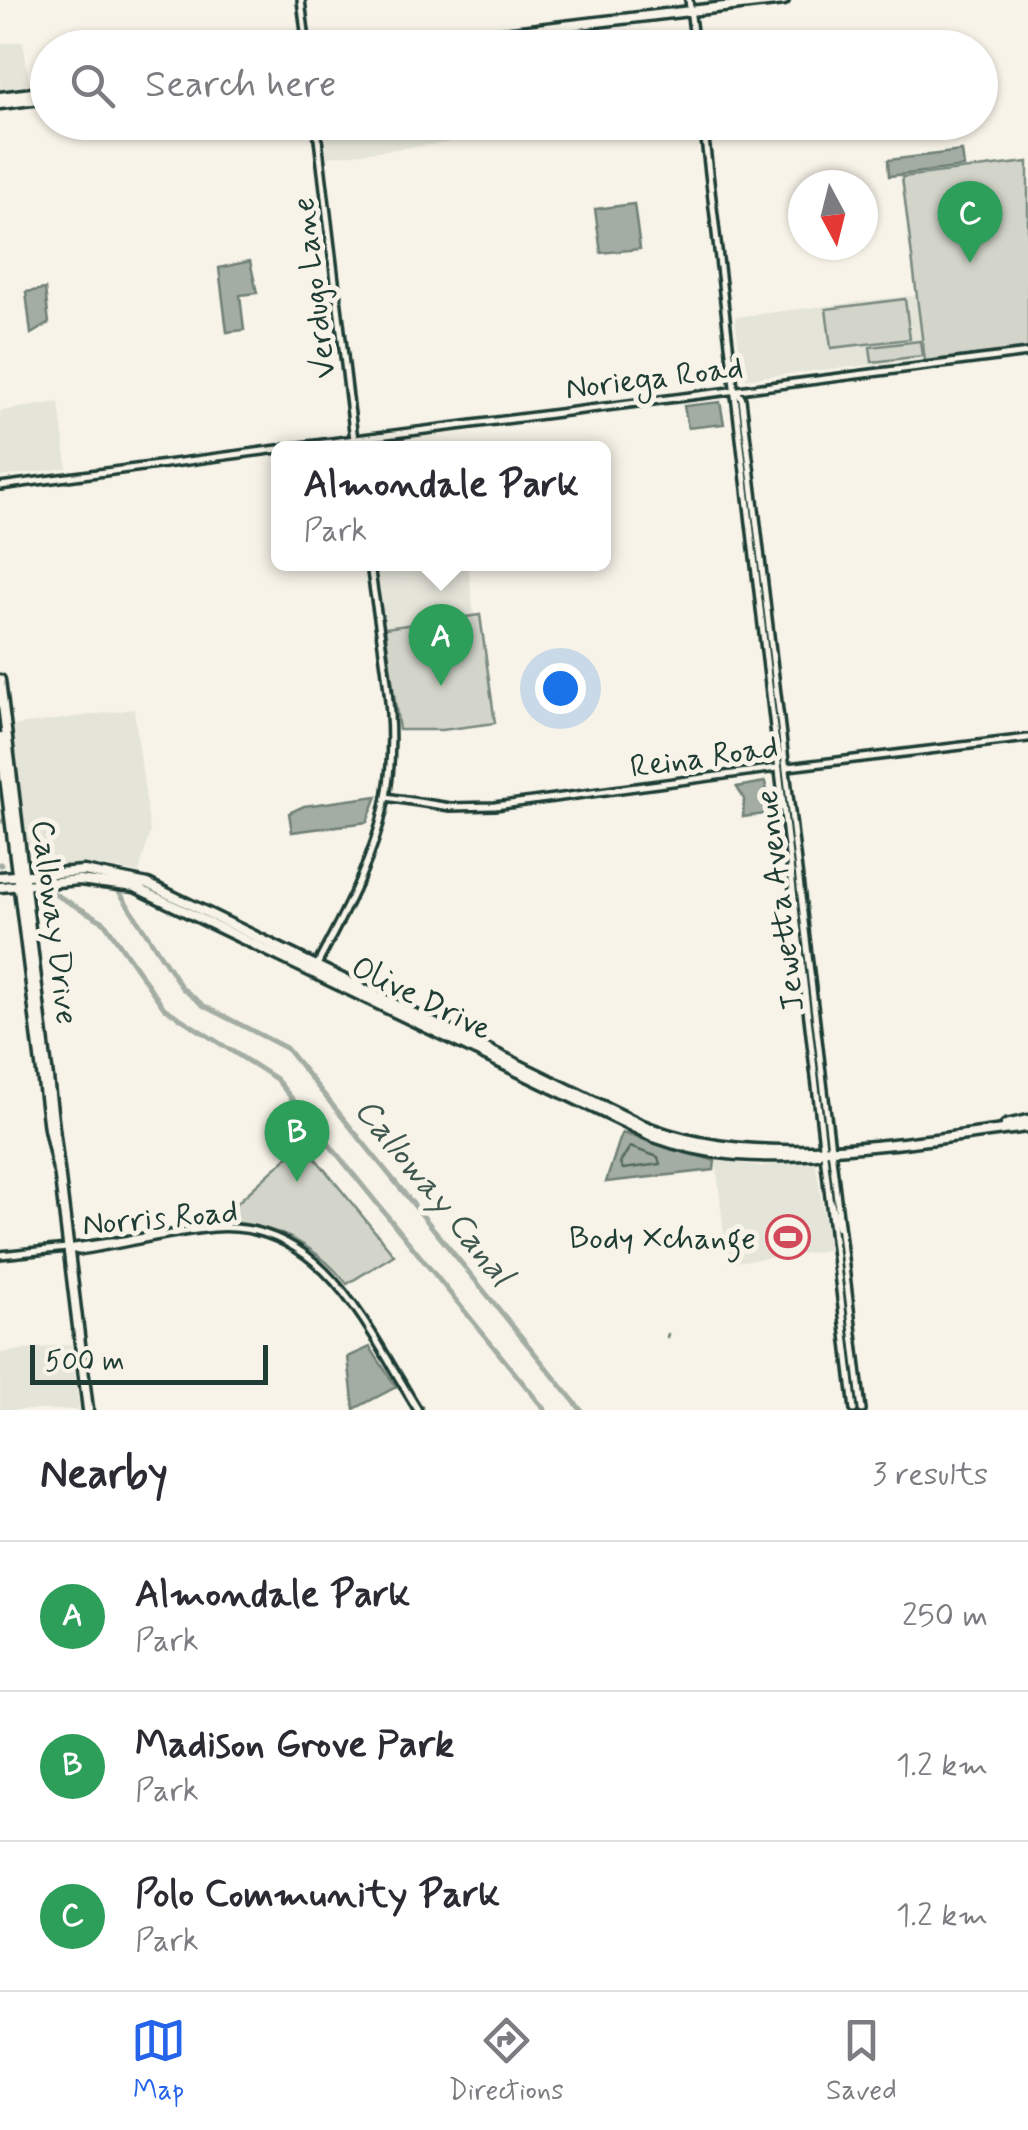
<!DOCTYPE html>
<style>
body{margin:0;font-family:Mynerve,sans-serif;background:#f7f7f7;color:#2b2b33}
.compass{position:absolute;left:788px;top:170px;width:90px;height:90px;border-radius:50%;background:#fff;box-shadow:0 2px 8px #0004;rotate:173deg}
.scale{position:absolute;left:30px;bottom:25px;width:238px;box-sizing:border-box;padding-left:10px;border:5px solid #1f3d34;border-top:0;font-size:28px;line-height:35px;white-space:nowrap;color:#1f3d34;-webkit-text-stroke:8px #f7f3e8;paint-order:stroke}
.you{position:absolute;left:560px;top:688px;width:35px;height:35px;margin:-25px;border:8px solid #fff;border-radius:50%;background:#1a73e8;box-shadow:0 0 0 15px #1a73e833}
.badge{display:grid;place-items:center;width:65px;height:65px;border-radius:50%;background:#2563eb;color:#fff;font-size:32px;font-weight:700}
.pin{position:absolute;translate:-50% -82px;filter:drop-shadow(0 2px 5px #0008)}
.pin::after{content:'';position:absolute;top:52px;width:35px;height:30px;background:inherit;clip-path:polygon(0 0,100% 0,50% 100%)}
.popup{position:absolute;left:271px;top:441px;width:340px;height:130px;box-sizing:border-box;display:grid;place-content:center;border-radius:15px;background:#fff;filter:drop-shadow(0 2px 8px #0005);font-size:32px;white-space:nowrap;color:#7c7c81}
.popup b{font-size:38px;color:#2b2b33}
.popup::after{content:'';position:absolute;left:50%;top:100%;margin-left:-20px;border:20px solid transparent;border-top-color:#fff}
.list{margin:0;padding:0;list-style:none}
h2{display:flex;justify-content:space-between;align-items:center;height:130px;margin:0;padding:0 40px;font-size:42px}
h2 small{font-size:32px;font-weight:400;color:#7c7c81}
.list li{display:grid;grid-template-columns:65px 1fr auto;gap:30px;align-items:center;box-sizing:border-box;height:150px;padding:0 40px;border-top:2px solid #e1e1e2}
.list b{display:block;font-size:38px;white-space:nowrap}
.list p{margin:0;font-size:32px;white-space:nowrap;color:#7c7c81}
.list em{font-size:32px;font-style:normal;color:#7c7c81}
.icon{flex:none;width:55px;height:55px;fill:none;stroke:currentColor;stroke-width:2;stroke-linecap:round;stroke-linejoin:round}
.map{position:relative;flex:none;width:1028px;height:1410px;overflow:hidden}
.search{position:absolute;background:#fff;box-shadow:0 2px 8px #0004;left:30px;right:30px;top:30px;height:110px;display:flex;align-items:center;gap:25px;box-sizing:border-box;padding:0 35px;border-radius:55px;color:#7c7c81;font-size:38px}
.sheet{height:580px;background:#fff}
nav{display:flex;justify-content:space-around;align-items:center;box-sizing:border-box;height:140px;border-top:2px solid #e1e1e2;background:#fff;font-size:28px;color:#7c7c81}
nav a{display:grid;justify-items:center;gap:5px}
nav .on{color:#2563eb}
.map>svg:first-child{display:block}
</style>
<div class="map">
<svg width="1028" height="1410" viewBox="0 0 1028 1410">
<rect width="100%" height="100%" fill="#f7f3e8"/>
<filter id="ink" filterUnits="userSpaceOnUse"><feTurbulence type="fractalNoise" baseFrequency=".01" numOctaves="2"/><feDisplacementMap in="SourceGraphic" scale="20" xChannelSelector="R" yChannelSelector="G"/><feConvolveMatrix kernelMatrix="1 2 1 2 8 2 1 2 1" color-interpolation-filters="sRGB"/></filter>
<g filter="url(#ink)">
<g fill="#e5e4d9">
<path d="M23 41 30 87 0 92V44Z"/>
<path d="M324 123H446L448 143 327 157Z"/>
<path d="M917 295 924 359 743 379 735 317Z"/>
<path d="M59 402 67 468 0 477V411Z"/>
<path d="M377 564H468L474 616 385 628Z"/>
<path d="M134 709 150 832 139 873 99 865 31 868 12 726Z"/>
<path d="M815 1160 830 1250 727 1263 716 1161 761 1166Z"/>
<path d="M71 1344 79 1410H0V1353Z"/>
</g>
<g fill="#d3d5ca" stroke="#79897f" stroke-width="2.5">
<path d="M1028 162V349L925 361 902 177Z"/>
<path d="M905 299 910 339 831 348 826 309Z"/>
<path d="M920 341 922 356 872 362 870 347Z"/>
<path d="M480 615 495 723 442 730H399L385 628Z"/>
<path d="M303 1143 394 1255 347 1284C314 1243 269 1221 216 1222Z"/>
</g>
<g fill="#a4ada3" stroke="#6f8077" stroke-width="2.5">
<path d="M962 151 964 167 889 176 888 160Z"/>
<path d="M634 204 640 249 601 253 595 209Z"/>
<path d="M250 261 257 293 240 295 244 330 227 332 219 268Z"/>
<path d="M45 289 49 323 31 334 26 292Z"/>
<path d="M720 402 724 424 688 428 684 406Z"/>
<path d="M765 782 772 813 743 817 744 799 737 787Z"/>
<path d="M377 796 367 822 292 832 289 813 304 806Z"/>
<path d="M622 1133 715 1161 714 1170 606 1182Z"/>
<path d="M370 1347 396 1387 354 1409 348 1357Z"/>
</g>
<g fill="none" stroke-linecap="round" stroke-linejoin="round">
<path stroke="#546a60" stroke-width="2.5" d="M630 1147 658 1157 660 1164 623 1169 620 1163Z"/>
<path stroke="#6f8077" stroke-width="2.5" d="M667 1337 668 1334"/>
<g stroke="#a4ada3" stroke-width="5">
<path d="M0 821H3"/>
<path d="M0 864 1 865"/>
<path d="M118 890 182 988 204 1006 286 1048 581 1410"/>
<path d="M51 892 104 922 164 1008 276 1079 545 1410"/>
</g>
<g stroke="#1f3d34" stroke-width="12">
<g id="minor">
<path d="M301 0 307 48"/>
<path d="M689 0 695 48"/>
<path d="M316 122 355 448"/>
<path d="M703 122 854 1410"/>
<path d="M737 391 742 399 862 1410"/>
<path d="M285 448 1028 353"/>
<path d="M0 486 278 449"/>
<path d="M788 767 1028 738"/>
<path d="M386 797 450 807 495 806 777 768"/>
<path d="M315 969C341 918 372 864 384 807 402 728 380 643 370 564"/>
<path d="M830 1200 838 1227"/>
<path d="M67 1248 159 1235"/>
<path d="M0 1255 67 1248 79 1251C124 1244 169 1232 214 1228 324 1220 369 1332 418 1410"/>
</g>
</g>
<g stroke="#1f3d34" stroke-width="15">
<g id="major">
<path d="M376 48 784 0"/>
<path d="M427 48 553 31"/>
<path d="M0 97 48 91"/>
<path d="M0 104 48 98"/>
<path d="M0 680 88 1410"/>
<path d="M0 737 49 1129 58 1170"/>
<path d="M0 877 84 871 148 884 640 1124C753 1173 908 1141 1028 1127"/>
<path d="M0 887 79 880 135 887 654 1137C708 1157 760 1159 817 1154L822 1149"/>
<path d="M1006 1125 1028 1120"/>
</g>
</g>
<use href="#minor" stroke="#f7f3e8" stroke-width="5"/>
<use href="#major" stroke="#f7f3e8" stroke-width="8"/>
</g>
</g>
<defs>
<g id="stadium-ring" transform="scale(2.25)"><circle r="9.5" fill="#f7f3e8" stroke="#d1495b" stroke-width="1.5"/><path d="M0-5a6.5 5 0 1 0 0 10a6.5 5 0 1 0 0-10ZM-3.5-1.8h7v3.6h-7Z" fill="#d1495b"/></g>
</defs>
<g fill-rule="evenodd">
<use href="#stadium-ring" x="788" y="1237"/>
</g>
<g text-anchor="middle" stroke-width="10" stroke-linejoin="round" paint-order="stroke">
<g font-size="32" fill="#1f3d34" stroke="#f7f3e8">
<text transform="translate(313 288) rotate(-97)" y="11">Verdugo Lane</text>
<text transform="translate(654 377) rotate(-7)" y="11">Noriega Road</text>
<text transform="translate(704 756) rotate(-8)" y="11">Reina Road</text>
<text transform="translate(779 901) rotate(-97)" y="11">Jewetta Avenue</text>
<text transform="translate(56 922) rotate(83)" y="11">Calloway Drive</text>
<text transform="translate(422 997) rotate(26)" y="11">Olive Drive</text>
<text transform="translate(160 1217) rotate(-5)" y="11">Norris Road</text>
</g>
<g font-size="32" fill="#1f3d34" stroke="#f7f3e8" text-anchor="end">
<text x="756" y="1248">Body Xchange</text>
</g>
<g font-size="35" font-style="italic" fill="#405950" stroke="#f7f3e8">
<text transform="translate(435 1191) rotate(51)" y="12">Calloway Canal</text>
</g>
</g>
</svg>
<svg class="compass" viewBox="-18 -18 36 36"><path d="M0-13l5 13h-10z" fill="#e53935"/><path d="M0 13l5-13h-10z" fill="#7c7c81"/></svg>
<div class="scale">500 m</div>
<div class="you"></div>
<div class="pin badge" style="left:441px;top:686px;background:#2e9e5b">A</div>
<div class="popup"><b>Almondale Park</b>Park</div>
<div class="pin badge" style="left:297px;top:1182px;background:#2e9e5b">B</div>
<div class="pin badge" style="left:970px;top:263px;background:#2e9e5b">C</div>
<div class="search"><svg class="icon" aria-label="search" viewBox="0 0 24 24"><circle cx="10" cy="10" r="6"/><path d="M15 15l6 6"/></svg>Search here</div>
</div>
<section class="sheet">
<h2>Nearby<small>3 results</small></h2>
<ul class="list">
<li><span class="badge" style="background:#2e9e5b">A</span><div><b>Almondale Park</b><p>Park</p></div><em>250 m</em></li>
<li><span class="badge" style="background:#2e9e5b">B</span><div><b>Madison Grove Park</b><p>Park</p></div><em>1.2 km</em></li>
<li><span class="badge" style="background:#2e9e5b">C</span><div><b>Polo Community Park</b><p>Park</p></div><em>1.2 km</em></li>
</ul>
</section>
<nav>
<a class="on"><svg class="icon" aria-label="map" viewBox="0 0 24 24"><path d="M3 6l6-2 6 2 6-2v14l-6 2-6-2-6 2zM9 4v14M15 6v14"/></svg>Map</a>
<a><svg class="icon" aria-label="directions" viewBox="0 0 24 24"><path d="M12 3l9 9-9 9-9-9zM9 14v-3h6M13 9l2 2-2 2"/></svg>Directions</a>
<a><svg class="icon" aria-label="saved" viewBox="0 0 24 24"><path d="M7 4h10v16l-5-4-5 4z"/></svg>Saved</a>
</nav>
